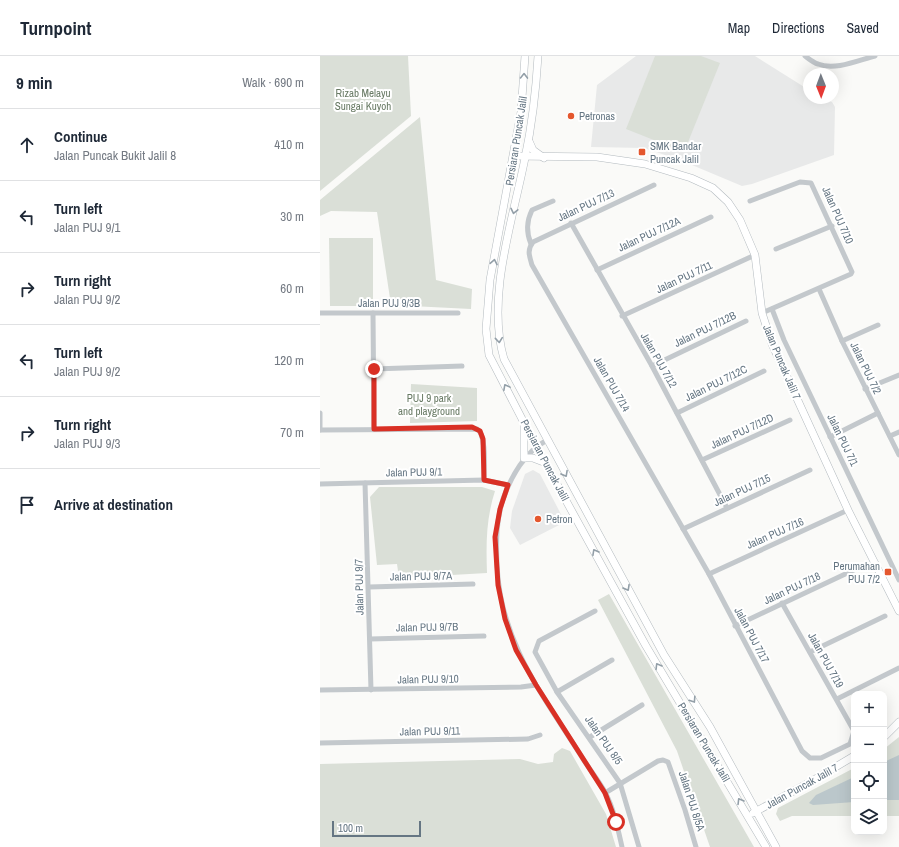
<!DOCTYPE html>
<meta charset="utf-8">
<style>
body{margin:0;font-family:"Archivo Narrow",sans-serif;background:#f2f2f3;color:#1f2937}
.controls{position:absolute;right:12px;bottom:12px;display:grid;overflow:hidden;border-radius:8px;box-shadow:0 4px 16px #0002}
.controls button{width:36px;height:36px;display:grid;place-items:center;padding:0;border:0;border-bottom:1px solid #e0e1e3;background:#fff;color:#1f2937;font:20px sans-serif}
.compass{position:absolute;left:483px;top:12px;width:36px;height:36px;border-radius:50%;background:#fff;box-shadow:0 4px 16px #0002;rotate:179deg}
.scale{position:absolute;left:12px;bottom:10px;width:89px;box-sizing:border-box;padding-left:4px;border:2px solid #657683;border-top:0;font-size:11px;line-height:14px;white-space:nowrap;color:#657683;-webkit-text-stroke:3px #fff;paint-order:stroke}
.stop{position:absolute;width:12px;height:12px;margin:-9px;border:3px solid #d93025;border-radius:50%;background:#fff}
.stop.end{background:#d93025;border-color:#fff;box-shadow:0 1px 4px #0008}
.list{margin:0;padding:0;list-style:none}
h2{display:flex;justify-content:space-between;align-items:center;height:52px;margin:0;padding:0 16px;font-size:17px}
h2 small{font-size:13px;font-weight:400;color:#747a83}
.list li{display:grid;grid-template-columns:26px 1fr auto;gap:12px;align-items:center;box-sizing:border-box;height:72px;padding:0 16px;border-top:1px solid #e0e1e3}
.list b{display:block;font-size:15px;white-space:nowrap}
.list p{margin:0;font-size:13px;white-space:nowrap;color:#747a83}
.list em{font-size:13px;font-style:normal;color:#747a83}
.icon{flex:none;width:22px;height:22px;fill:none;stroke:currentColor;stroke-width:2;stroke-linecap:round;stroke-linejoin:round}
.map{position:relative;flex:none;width:579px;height:791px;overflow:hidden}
header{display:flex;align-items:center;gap:24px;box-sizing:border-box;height:56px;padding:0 20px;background:#fff;border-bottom:1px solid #e0e1e3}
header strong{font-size:19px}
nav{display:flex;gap:22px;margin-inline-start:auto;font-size:14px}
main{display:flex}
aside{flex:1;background:#fff}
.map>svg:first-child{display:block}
</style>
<header>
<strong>Turnpoint</strong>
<nav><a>Map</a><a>Directions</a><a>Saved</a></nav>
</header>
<main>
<aside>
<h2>9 min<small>Walk · 690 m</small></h2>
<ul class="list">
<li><svg class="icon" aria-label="ahead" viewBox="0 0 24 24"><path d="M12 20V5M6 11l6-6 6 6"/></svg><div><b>Continue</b><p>Jalan Puncak Bukit Jalil 8</p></div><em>410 m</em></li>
<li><svg class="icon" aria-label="left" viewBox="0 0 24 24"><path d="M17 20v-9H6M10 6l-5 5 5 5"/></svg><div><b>Turn left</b><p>Jalan PUJ 9/1</p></div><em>30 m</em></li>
<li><svg class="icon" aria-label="right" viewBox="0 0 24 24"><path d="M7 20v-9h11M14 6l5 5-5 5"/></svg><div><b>Turn right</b><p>Jalan PUJ 9/2</p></div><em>60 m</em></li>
<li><svg class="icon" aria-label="left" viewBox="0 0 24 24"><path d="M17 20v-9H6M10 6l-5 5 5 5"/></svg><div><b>Turn left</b><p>Jalan PUJ 9/2</p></div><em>120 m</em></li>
<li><svg class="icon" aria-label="right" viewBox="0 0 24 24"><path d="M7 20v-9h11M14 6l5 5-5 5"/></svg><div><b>Turn right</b><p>Jalan PUJ 9/3</p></div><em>70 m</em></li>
<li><svg class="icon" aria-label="arrive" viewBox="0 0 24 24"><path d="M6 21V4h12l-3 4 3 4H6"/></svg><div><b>Arrive at destination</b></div></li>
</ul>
</aside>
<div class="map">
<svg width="579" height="791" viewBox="0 0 579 791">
<rect width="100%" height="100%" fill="#fafaf8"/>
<g fill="#e8e9e9">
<path d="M316 0H435L489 34V42H504L512 46 515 51 514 99 432 128 422 130 360 104 324 92 271 91 277 29Z"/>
<path d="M213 414 220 418 245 466 200 489 190 472 192 455 205 418Z"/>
</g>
<g fill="#dadfd7">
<path d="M0 0H88L91 60 0 135Z"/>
<path d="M335 0H381L400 7 364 96 306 73Z"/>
<path d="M100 61 116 224 152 233 151 253 71 249 57 156 11 155 0 160V144Z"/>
<path d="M9 182H53V250H10Z"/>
<path d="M91 328 157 332V365L90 367Z"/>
<path d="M59 431H162L175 435C166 463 166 488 167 517L79 522 77 508 57 509 50 441Z"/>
<path d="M289 538 434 791H390L357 695 278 544Z"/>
<path d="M579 681V760H564V693Z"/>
<path d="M242 692 250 695 286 758 296 791H0V708L200 703 218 708 233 706 234 698Z"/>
<path d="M534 712V760H472L460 765 456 758 458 752Z"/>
</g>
<g fill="#bbc7cb">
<path d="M579 699V744H564V706Z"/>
<path d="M534 721V746L493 749 489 747 496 739Z"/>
</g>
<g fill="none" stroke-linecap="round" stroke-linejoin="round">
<g stroke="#b3babf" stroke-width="8">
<g id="secondary">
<path d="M205 0 201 56 170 224 166 273 169 299 216 390 326 590 446 791"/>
<path d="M218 0C216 34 212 69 205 102 193 164 166 241 184 303L344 599 390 671 456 791"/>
<path d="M209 85 213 94 224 102"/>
<path d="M194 100 277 101 325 108 371 122 393 132 408 146 420 164 435 199 442 257 452 288 528 454 579 555"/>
<path d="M204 367V402H213L226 407"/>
<path d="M564 681 579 666"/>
<path d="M433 757 492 725 534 700"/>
</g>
</g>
<g stroke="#c3c8cc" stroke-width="5">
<path d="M485 0C489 3 494 7 498 8 515 15 539 4 555 0"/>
<path d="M334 129 213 186C207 194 209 199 212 209L389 518 482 695 490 702H501L530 688 534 675 462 547"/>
<path d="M430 145 480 126 491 127 532 216 531 218 442 257"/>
<path d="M251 167 332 310 407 452"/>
<path d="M211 188C206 176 206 166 212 154L233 145"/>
<path d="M456 193 512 170"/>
<path d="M277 214 391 161"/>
<path d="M499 233 522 285 579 399"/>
<path d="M452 253 464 284 579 524"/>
<path d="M0 257H138"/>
<path d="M53 257 54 373"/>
<path d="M302 260 435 199"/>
<path d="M522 285 558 269"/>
<path d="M332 310 426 265"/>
<path d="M54 313 142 310"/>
<path d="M545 333 579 319"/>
<path d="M0 357V374"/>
<path d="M357 357 444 315"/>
<path d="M0 374 157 373C167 379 164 412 164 424"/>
<path d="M570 380 579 376"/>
<path d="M510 381 558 357"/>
<path d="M227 384C204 397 192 419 183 443 176 465 176 486 177 509 180 586 224 641 263 703 270 714 279 725 285 736 294 753 298 773 302 791"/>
<path d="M382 404 470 364"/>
<path d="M45 427 51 634"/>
<path d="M0 428 164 424 188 429"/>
<path d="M363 473 490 414"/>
<path d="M389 518 528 454"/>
<path d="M49 531 153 528"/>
<path d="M275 555 219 585 215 596 237 636 300 727 319 791"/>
<path d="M415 570 538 512"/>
<path d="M50 583 164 580"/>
<path d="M490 596 565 560"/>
<path d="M0 634 201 631 216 629"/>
<path d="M237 636 292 604"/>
<path d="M517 643 579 612"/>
<path d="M270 681 322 649"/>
<path d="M0 687 208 683 220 679"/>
<path d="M285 737 338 705 343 704 348 706 365 754 376 791"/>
</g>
<use href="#secondary" stroke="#fff" stroke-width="7"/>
</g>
<defs><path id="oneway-chevron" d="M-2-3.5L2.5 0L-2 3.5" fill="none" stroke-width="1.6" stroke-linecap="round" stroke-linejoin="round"/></defs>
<g stroke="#939fa8">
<use href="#oneway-chevron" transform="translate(204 20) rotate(-89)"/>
<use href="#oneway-chevron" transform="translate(194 155) rotate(102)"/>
<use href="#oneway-chevron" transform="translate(174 206) rotate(-79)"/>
<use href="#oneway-chevron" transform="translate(179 284) rotate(84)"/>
<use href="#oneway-chevron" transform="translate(186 331) rotate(-118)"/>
<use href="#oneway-chevron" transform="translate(245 418) rotate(61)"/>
<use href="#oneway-chevron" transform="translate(275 496) rotate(-119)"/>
<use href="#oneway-chevron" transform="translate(307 532) rotate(61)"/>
<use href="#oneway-chevron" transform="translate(338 610) rotate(-121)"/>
<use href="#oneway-chevron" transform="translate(373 644) rotate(57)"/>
<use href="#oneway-chevron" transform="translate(420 745) rotate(-121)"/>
</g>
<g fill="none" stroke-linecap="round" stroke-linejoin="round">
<path stroke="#d93025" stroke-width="5" d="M54 313V373L152 371 160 375 163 383 164 424 188 429 180 453 175 481 178 529 185 563 196 594 216 629 285 737 296 766"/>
</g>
<g fill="#e4572e" stroke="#fff" stroke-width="1.5">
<circle cx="251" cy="60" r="4"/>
<rect x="318" y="92" width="8" height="8" rx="2"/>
<circle cx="218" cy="463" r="4"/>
<rect x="564" y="512" width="8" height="8" rx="2"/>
</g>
<g text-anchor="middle" stroke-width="4" stroke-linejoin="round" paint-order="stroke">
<g font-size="11" fill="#687a64" stroke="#fff">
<text x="43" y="41">Rizab Melayu<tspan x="43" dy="13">Sungai Kuyoh</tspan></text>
<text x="109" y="346">PUJ 9 park<tspan x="109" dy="13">and playground</tspan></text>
</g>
<g font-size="11" fill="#657683" stroke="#fff" text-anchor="start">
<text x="259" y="64">Petronas</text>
<text x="330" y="94">SMK Bandar<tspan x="330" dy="13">Puncak Jalil</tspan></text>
<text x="226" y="467">Petron</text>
<text x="560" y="514" text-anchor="end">Perumahan<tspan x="560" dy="13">PUJ 7/2</tspan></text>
</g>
<g font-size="11" fill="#657683" stroke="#fff">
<text transform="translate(196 85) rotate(-81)" y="4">Persiaran Puncak Jalil</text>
<text transform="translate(266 149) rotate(-25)" y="4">Jalan PUJ 7/13</text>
<text transform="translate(518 159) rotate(66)" y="4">Jalan PUJ 7/10</text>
<text transform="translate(329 178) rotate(-25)" y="4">Jalan PUJ 7/12A</text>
<text transform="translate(364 221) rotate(-25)" y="4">Jalan PUJ 7/11</text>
<text x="69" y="251">Jalan PUJ 9/3B</text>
<text transform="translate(385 273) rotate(-26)" y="4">Jalan PUJ 7/12B</text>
<text transform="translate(339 304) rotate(60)" y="4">Jalan PUJ 7/12</text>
<text transform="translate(462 306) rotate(67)" y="4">Jalan Puncak Jalil 7</text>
<text transform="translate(546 312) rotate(64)" y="4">Jalan PUJ 7/2</text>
<text transform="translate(396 327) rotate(-26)" y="4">Jalan PUJ 7/12C</text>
<text transform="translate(292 328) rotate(60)" y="4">Jalan PUJ 7/14</text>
<text transform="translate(422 375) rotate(-25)" y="4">Jalan PUJ 7/12D</text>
<text transform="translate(523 384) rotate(64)" y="4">Jalan PUJ 7/1</text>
<text transform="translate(225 404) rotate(62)" y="4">Persiaran Puncak Jalil</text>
<text transform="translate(94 416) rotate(-1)" y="4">Jalan PUJ 9/1</text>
<text transform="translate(422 434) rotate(-25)" y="4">Jalan PUJ 7/15</text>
<text transform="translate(455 477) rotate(-24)" y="4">Jalan PUJ 7/16</text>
<text transform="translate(101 520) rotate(-1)" y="4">Jalan PUJ 9/7A</text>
<text transform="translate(39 531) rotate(-91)" y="4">Jalan PUJ 9/7</text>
<text transform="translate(472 532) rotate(-25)" y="4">Jalan PUJ 7/18</text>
<text transform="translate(107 571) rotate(-1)" y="4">Jalan PUJ 9/7B</text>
<text transform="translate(432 579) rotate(62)" y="4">Jalan PUJ 7/17</text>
<text transform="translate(506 604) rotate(61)" y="4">Jalan PUJ 7/19</text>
<text transform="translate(108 623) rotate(-1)" y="4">Jalan PUJ 9/10</text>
<text transform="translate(110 675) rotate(-1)" y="4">Jalan PUJ 9/11</text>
<text transform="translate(284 684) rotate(55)" y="4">Jalan PUJ 8/5</text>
<text transform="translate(384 686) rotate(59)" y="4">Persiaran Puncak Jalil</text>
<text transform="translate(482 730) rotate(-29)" y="4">Jalan Puncak Jalil 7</text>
<text transform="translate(372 745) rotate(72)" y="4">Jalan PUJ 8/5A</text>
</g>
</g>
</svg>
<div class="controls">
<button>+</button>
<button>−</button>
<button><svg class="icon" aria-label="locate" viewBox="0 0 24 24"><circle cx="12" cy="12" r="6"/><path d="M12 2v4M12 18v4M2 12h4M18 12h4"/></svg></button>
<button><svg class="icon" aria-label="layers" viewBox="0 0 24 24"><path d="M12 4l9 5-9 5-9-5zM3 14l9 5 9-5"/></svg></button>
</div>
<svg class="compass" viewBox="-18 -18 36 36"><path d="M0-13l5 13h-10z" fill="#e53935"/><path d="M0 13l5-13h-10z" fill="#747a83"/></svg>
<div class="scale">100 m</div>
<div class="stop" style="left:296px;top:766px"></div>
<div class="stop end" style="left:54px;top:313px"></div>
</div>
</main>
